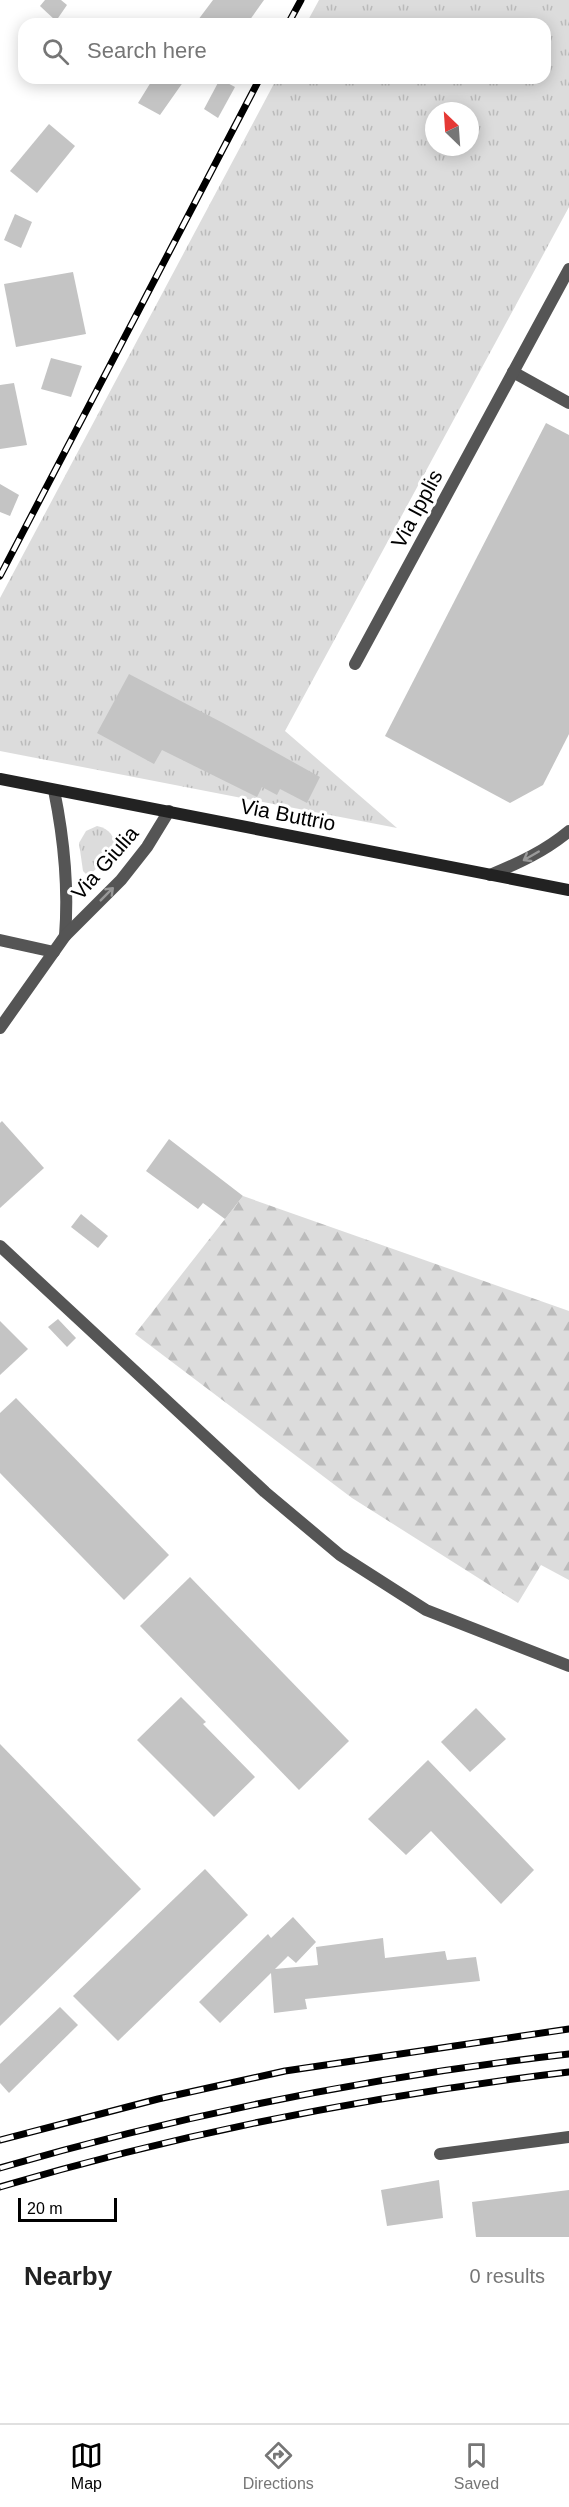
<!DOCTYPE html>
<style>
body{margin:0;font-family:Helvetica,sans-serif;background:#f6f6f6;color:#222}
.compass{position:absolute;left:425px;top:102px;width:54px;height:54px;border-radius:50%;background:#fff;box-shadow:0 3px 15px #0003;rotate:335deg}
.scale{position:absolute;left:18px;bottom:15px;width:99px;box-sizing:border-box;padding-left:6px;border:3px solid #000;border-top:0;font-size:16px;line-height:21px;white-space:nowrap;color:#000;-webkit-text-stroke:4px #fff;paint-order:stroke}
.list{margin:0;padding:0;list-style:none}
h2{display:flex;justify-content:space-between;align-items:center;height:78px;margin:0;padding:0 24px;font-size:26px}
h2 small{font-size:20px;font-weight:400;color:#767676}
.icon{flex:none;width:33px;height:33px;fill:none;stroke:currentColor;stroke-width:2;stroke-linecap:round;stroke-linejoin:round}
.map{position:relative;flex:none;width:569px;height:2237px;overflow:hidden}
.search{position:absolute;background:#fff;box-shadow:0 3px 15px #0003;left:18px;right:18px;top:18px;height:66px;display:flex;align-items:center;gap:15px;box-sizing:border-box;padding:0 21px;border-radius:18px;color:#767676;font-size:22px}
.sheet{height:186px;background:#fff}
nav{display:flex;justify-content:space-around;align-items:center;box-sizing:border-box;height:84px;border-top:2px solid #e0e0e0;background:#fff;font-size:16px;color:#767676}
nav a{display:grid;justify-items:center;gap:3px}
nav .on{color:#000}
.map>svg:first-child{display:block}
</style>
<div class="map">
<svg width="569" height="2237" viewBox="0 0 569 2237">
<defs>
<pattern id="grass-tufts" width="24" height="20" patternUnits="userSpaceOnUse" patternTransform="scale(1.5)"><rect width="24" height="20" fill="#dcdcdc"/><path d="M3 7l-1-3M5 7V3M7 7l1-3M15 17l-1-3M17 17v-4M19 17l1-3" fill="none" stroke="#bbb"/></pattern>
<pattern id="forest-firs" width="22" height="20" patternUnits="userSpaceOnUse" patternTransform="scale(1.5)"><rect width="22" height="20" fill="#dcdcdc"/><path d="M5 1l3.5 6h-7zM16 11l3.5 6h-7z" fill="#bbb"/></pattern>
</defs>
<rect width="100%" height="100%" fill="#fff"/>
<g fill="url(#grass-tufts)" fill-rule="evenodd">
<path d="M319 0H569V207L285 731 397 828 0 751V598L277 78H545V24H306ZM434 111H470V147H434Z"/>
<path d="M97 826C110 829 115 836 114 849L92 873 86 874 83 871 79 843 86 831Z"/>
</g>
<path fill="url(#forest-firs)" d="M243 1196 569 1311V1580L541 1565 518 1603 352 1498 135 1334Z"/>
<g fill="#c4c4c4">
<path d="M45 0H61L67 5 56 21 40 6Z"/>
<path d="M213 0H264L247 24H195Z"/>
<path d="M146 78H186L160 115 138 103 151 82Z"/>
<path d="M220 79 235 87 218 118 204 109Z"/>
<path d="M49 124 75 146 37 193 10 171Z"/>
<path d="M15 214 32 222 21 248 4 240Z"/>
<path d="M73 272 86 334 16 347 4 284Z"/>
<path d="M51 358 82 366 71 397 41 389Z"/>
<path d="M14 383 27 445 0 449V385Z"/>
<path d="M546 423 569 435V734L543 785 510 803 385 736Z"/>
<path d="M0 484 19 495 10 516 0 512Z"/>
<path d="M129 674 223 723 320 777 307 803 280 789 277 795 262 787 257 797 162 750 154 764 97 733Z"/>
<path d="M2 1121 44 1168 0 1208V1123Z"/>
<path d="M169 1139 243 1196 225 1219 203 1203 198 1209 146 1171Z"/>
<path d="M81 1214 108 1236 98 1248 71 1227Z"/>
<path d="M58 1319 76 1338 67 1347 48 1327Z"/>
<path d="M0 1321 28 1349 0 1375Z"/>
<path d="M16 1398 169 1555 124 1600 0 1473V1413Z"/>
<path d="M190 1577 349 1741 299 1790 140 1626Z"/>
<path d="M181 1697 206 1722 203 1724 255 1777 214 1817 137 1740Z"/>
<path d="M476 1708 506 1739 470 1772 441 1742Z"/>
<path d="M0 1744 141 1889 0 2026Z"/>
<path d="M428 1760 534 1870 501 1904 431 1831 406 1855 368 1819Z"/>
<path d="M205 1869 248 1915 118 2041 73 1996Z"/>
<path d="M293 1917 316 1942 296 1963 288 1956 275 1969 318 1965 316 1947 383 1938 385 1958 445 1951 447 1960 476 1957 480 1981 305 1999 307 2009 274 2013 271 1973 220 2023 199 2002 268 1934 271 1938Z"/>
<path d="M60 2007 78 2025 9 2093 0 2083V2064Z"/>
<path d="M439 2180 443 2218 387 2226 381 2190Z"/>
<path d="M569 2190V2237H476L472 2202Z"/>
</g>
<g fill="none" stroke-linecap="round" stroke-linejoin="round">
<g stroke="#555" stroke-width="12">
<path d="M0 940 54 952"/>
<path d="M0 1246 265 1492 340 1555 426 1610 569 1666"/>
<path d="M440 2154 569 2137"/>
</g>
<g stroke="#555" stroke-width="12">
<path d="M513 372 569 403"/>
<path d="M355 664 569 269"/>
<path d="M54 790C64 839 69 885 65 936"/>
<path d="M490 875C519 863 545 851 569 831"/>
<path d="M0 1028 65 936 121 880 147 847 169 811"/>
</g>
<path stroke="#222" stroke-width="12" d="M0 779 569 890"/>
<g stroke="#000" stroke-width="7">
<g id="rail">
<path d="M288 24 301 0"/>
<path d="M0 576 260 78"/>
<path d="M0 2140 158 2099 285 2071 569 2029"/>
<path d="M0 2168C186 2114 376 2076 569 2054"/>
<path d="M0 2187C185 2132 377 2095 569 2072"/>
</g>
</g>
<use href="#rail" stroke="#fff" stroke-width="4.5" stroke-dasharray="14" stroke-linecap="butt"/>
</g>
<defs><path id="oneway-shaft" d="M-6 0H5M1.5-3L5.5 0L1.5 3" fill="none" stroke-width="1.6" stroke-linecap="round" stroke-linejoin="round" transform="scale(1.5)"/></defs>
<g stroke="#999">
<use href="#oneway-shaft" transform="translate(531 856) rotate(150)"/>
<use href="#oneway-shaft" transform="translate(107 894) rotate(-45)"/>
</g>
<g text-anchor="middle" stroke-width="6" stroke-linejoin="round" paint-order="stroke">
<g font-size="21" fill="#000" stroke="#fff">
<text transform="translate(417 509) rotate(-62)" y="7">Via Ipplis</text>
<text transform="translate(288 815) rotate(11)" y="7">Via Buttrio</text>
<text transform="translate(105 863) rotate(-49)" y="7">Via Giulia</text>
</g>
</g>
</svg>
<svg class="compass" viewBox="-18 -18 36 36"><path d="M0-13l5 13h-10z" fill="#e53935"/><path d="M0 13l5-13h-10z" fill="#767676"/></svg>
<div class="scale">20 m</div>
<div class="search"><svg class="icon" aria-label="search" viewBox="0 0 24 24"><circle cx="10" cy="10" r="6"/><path d="M15 15l6 6"/></svg>Search here</div>
</div>
<section class="sheet">
<h2>Nearby<small>0 results</small></h2>
<ul class="list">
</ul>
</section>
<nav>
<a class="on"><svg class="icon" aria-label="map" viewBox="0 0 24 24"><path d="M3 6l6-2 6 2 6-2v14l-6 2-6-2-6 2zM9 4v14M15 6v14"/></svg>Map</a>
<a><svg class="icon" aria-label="directions" viewBox="0 0 24 24"><path d="M12 3l9 9-9 9-9-9zM9 14v-3h6M13 9l2 2-2 2"/></svg>Directions</a>
<a><svg class="icon" aria-label="saved" viewBox="0 0 24 24"><path d="M7 4h10v16l-5-4-5 4z"/></svg>Saved</a>
</nav>
